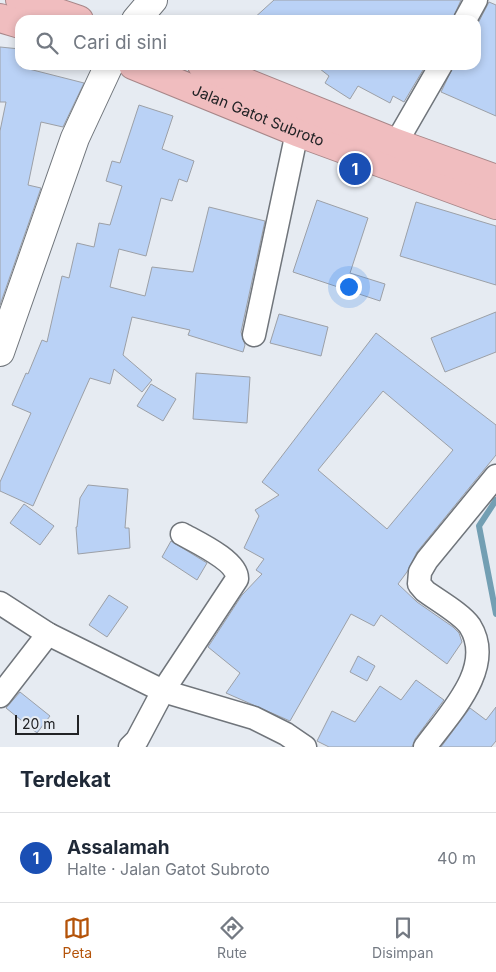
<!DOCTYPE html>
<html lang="id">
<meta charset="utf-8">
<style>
body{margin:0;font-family:Inter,sans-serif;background:#f2f2f3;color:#1f2937}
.scale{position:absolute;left:15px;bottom:12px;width:64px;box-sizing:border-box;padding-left:5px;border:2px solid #222326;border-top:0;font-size:14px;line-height:18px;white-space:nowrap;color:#222326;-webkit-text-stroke:4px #e6ebf2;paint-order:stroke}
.you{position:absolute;left:348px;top:286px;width:18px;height:18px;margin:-12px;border:4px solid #fff;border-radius:50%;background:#1a73e8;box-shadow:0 0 0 8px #1a73e833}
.badge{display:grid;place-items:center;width:32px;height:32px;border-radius:50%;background:#b45309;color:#fff;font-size:16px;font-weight:700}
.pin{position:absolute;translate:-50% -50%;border:2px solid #fff;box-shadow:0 1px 5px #0006}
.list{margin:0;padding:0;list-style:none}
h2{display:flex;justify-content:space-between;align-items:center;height:65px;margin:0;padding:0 20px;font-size:21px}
h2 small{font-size:16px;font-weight:400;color:#747a83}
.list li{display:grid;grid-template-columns:32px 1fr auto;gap:15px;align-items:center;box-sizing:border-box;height:90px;padding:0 20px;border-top:1px solid #e0e1e3}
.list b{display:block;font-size:19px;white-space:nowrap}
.list p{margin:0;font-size:16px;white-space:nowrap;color:#747a83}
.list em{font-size:16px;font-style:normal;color:#747a83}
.icon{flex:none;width:28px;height:28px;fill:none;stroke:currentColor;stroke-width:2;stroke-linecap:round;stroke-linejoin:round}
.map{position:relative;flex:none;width:496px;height:747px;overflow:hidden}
.search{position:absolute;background:#fff;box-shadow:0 2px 8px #0003;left:15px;right:15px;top:15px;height:55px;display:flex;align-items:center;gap:12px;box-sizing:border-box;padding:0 18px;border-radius:15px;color:#747a83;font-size:19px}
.sheet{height:155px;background:#fff}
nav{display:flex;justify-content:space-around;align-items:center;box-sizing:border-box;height:70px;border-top:1px solid #e0e1e3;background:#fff;font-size:14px;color:#747a83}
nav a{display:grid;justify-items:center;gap:2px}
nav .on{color:#b45309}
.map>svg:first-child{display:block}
</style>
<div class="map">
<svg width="496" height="747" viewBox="0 0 496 747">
<rect width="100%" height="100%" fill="#e6ebf2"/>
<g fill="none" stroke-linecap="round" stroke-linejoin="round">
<path stroke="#739fb3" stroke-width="6" d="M496 500 479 526 496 614"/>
</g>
<g fill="#bad2f6" stroke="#9ca0a7" fill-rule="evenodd">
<path d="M274 0H461L452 20H252Z"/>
<path d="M489 2 496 5V116L441 92 454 65H476V27Z"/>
<path d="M0 47 20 49 21 67 84 83 63 127 41 122 28 185 41 188 0 305V131L6 102H0Z"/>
<path d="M315 65H426L404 102 393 96 390 103 358 86 350 99 325 83 329 76Z"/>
<path d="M139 105 173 116 162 149 194 161 187 182 179 179 172 201 161 198 146 256 119 249 110 287 145 296 152 267 193 272 209 207 265 221 241 332 245 345 243 352 188 335 190 330 132 317 123 355 152 380 142 392 114 369 110 384 90 378 33 506 0 491V482L31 413 12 405 26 373 28 374 42 340 47 342 62 276 69 278 77 243 94 247 99 223 110 225 122 186 106 181 112 161 120 163Z"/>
<path d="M317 200 368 218 350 273 385 284 380 301 293 272Z"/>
<path d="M416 202 496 226V285L400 256Z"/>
<path d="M496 312V352L445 372 431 338Z"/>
<path d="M279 314 328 327 321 356 270 343Z"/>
<path d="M376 333 496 425V455L417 552 407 572 398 584 417 602 453 627 459 633 462 642 447 664 381 615 374 626 351 614 290 721 226 693 240 673 208 647 242 595 262 574 256 570 264 559 244 548 259 516 255 510 279 495 262 482ZM383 391 453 450 387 529 318 470Z"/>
<path d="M196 373 250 377 247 423 193 419Z"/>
<path d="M151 384 176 399 163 421 137 406Z"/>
<path d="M88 485 128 489 125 528H129L130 548 78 554 76 527H77L80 498Z"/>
<path d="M24 504 54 526 40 545 10 523Z"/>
<path d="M171 541 207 563 197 580 162 557Z"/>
<path d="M109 595 128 607 107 637 89 625Z"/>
<path d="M358 656 375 666 367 681 350 672Z"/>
<path d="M416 680 444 700 415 739 412 747H329L317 741 332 711 355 722 380 686 401 700Z"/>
<path d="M20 692 50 716 37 733 6 708Z"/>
<path d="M496 707V741L491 747H441L470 708 486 720Z"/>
</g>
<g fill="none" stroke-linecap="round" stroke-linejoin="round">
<g stroke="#70757b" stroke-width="25">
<g id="street">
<path d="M465 20 476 0"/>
<path d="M396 143 441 65"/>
<path d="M254 335 297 132"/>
<path d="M0 603 48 634 163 691 254 718 286 734 305 747"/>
<path d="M0 696 48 634"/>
<path d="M130 747 137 740 163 691 237 579C238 561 196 542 182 534"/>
<path d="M425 747C448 715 496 668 470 626 462 614 437 600 425 591L419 584 420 572 427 560 496 476"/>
</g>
</g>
<g stroke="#70757b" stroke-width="30">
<g id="secondary">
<path d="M136 20 153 0"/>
<path d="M0 352 75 138 109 65"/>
</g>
</g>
<g stroke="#a88789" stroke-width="30">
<g id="highway">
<path d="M20 0 79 20"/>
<path d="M0 18 20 24"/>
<path id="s1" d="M133 65 297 132 496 205"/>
<path d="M202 65 396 143 496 179"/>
</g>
</g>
<use href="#street" stroke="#fff" stroke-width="22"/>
<use href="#secondary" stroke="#fff" stroke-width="28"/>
<use href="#highway" stroke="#f0bdbf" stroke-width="28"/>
</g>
<g text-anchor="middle" stroke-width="4" stroke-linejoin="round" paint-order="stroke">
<g font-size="15" fill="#222326" stroke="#e6ebf2">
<text dy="5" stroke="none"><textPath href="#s1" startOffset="135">Jalan Gatot Subroto</textPath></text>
</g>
</g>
</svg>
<div class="scale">20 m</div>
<div class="you"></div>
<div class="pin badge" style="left:355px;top:169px;background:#1a4fb4">1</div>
<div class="search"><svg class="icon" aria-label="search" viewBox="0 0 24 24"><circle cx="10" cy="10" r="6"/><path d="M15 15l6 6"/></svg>Cari di sini</div>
</div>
<section class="sheet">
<h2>Terdekat<small></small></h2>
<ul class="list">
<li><span class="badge" style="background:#1a4fb4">1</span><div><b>Assalamah</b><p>Halte · Jalan Gatot Subroto</p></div><em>40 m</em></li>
</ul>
</section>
<nav>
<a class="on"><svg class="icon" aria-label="map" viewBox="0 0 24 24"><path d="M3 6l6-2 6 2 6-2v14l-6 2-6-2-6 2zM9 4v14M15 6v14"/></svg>Peta</a>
<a><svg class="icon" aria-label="directions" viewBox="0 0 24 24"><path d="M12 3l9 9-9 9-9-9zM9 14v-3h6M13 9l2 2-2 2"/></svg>Rute</a>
<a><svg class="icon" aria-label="saved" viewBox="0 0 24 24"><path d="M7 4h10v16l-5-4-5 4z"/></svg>Disimpan</a>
</nav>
